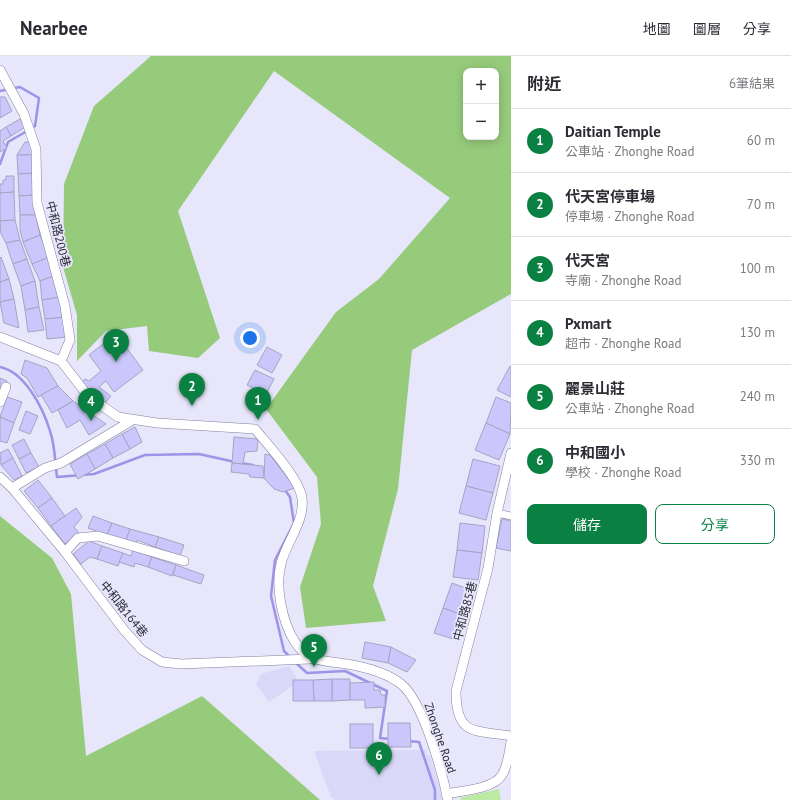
<!DOCTYPE html>
<html lang="zh-TW">
<meta charset="utf-8">
<style>
body{margin:0;font-family:"PT Sans","Noto Sans TC",sans-serif;background:#f7f7f7;color:#2b2b33}
.controls{position:absolute;right:12px;top:12px;display:grid;overflow:hidden;border-radius:8px;box-shadow:0 2px 10px #0003}
.controls button{width:36px;height:36px;display:grid;place-items:center;padding:0;border:0;border-bottom:1px solid #e1e1e2;background:#fff;color:#2b2b33;font:20px sans-serif}
.you{position:absolute;left:250px;top:282px;width:14px;height:14px;margin:-10px;border:3px solid #fff;border-radius:50%;background:#1a73e8;box-shadow:0 0 0 6px #1a73e833}
.badge{display:grid;place-items:center;width:26px;height:26px;border-radius:50%;background:#0b8043;color:#fff;font-size:13px;font-weight:700}
.pin{position:absolute;translate:-50% -33px;filter:drop-shadow(0 1px 2px #0008)}
.pin::after{content:'';position:absolute;top:21px;width:14px;height:12px;background:inherit;clip-path:polygon(0 0,100% 0,50% 100%)}
.list{margin:0;padding:0;list-style:none}
h2{display:flex;justify-content:space-between;align-items:center;height:52px;margin:0;padding:0 16px;font-size:17px}
h2 small{font-size:13px;font-weight:400;color:#7c7c81}
.list li{display:grid;grid-template-columns:26px 1fr auto;gap:12px;align-items:center;box-sizing:border-box;height:64px;padding:0 16px;border-top:1px solid #e1e1e2}
.list b{display:block;font-size:15px;white-space:nowrap}
.list p{margin:0;font-size:13px;white-space:nowrap;color:#7c7c81}
.list em{font-size:13px;font-style:normal;color:#7c7c81}
.actions{display:flex;gap:8px;padding:12px 16px}
.actions a{flex:1;padding:9px 0;border:1px solid #0b8043;border-radius:8px;text-align:center;font-size:14px;color:#0b8043}
.actions .main{background:#0b8043;color:#fff}
.map{position:relative;flex:none;width:511px;height:744px;overflow:hidden}
header{display:flex;align-items:center;gap:24px;box-sizing:border-box;height:56px;padding:0 20px;background:#fff;border-bottom:1px solid #e1e1e2}
header strong{font-size:19px}
nav{display:flex;gap:22px;margin-inline-start:auto;font-size:14px}
main{display:flex}
aside{flex:1;background:#fff}
.map>svg:first-child{display:block}
</style>
<header>
<strong>Nearbee</strong>
<nav><a>地圖</a><a>圖層</a><a>分享</a></nav>
</header>
<main>
<div class="map">
<svg width="511" height="744" viewBox="0 0 511 744">
<rect width="100%" height="100%" fill="#e7e6fa"/>
<g fill="#dad8f9">
<path d="M289 610 297 622 291 631 269 646 256 628 261 618Z"/>
<path d="M426 694 427 700 430 699 443 744H335L331 741 314 695Z"/>
</g>
<path fill="#bbeaa3" d="M499 733 501 744H461L460 742Z"/>
<g fill="#96cb7b" fill-rule="evenodd">
<path d="M151 0H511V238L412 294 398 433 373 530 386 565 306 572 300 531 321 468 317 421 266 353 336 256 379 223 450 142 274 15 178 155 220 282 198 302 149 295 147 270 106 275 77 305V259L63 211 64 128 94 50ZM466 15H496V81H466Z"/>
<path d="M0 460 52 502 71 538 86 700 202 640 320 744H0Z"/>
</g>
<g fill="none" stroke-linecap="round" stroke-linejoin="round">
<g stroke="#9c94e8" stroke-width="2.5">
<path d="M0 35 20 31 39 42 35 70 32 72"/>
<path d="M0 108 8 86 27 75"/>
<path d="M0 311C25 316 43 352 50 375 55 389 55 406 57 421L94 418 145 399 199 398 235 406"/>
<path d="M240 407 253 409"/>
<path d="M285 434 290 441 294 467 275 504 271 540 284 595 289 600"/>
<path d="M296 607 307 617 345 615 387 635 380 682 391 683"/>
<path d="M408 685 419 686 435 734V744"/>
</g>
</g>
<g fill="#cbc7fc" stroke="#a6a4c3">
<path d="M0 41H5L12 55 0 62Z"/>
<path d="M20 63 25 71 11 80 6 71Z"/>
<path d="M6 71 11 80 3 85 7 92 0 96V75Z"/>
<path d="M25 86H32L33 99H17Z"/>
<path d="M17 99H33L34 117 18 118Z"/>
<path d="M34 117 35 139 19 140 18 118Z"/>
<path d="M6 120H14V136L0 137V128H3V124H6Z"/>
<path d="M14 136 15 164 0 165V137Z"/>
<path d="M35 139 36 159H20L19 140Z"/>
<path d="M20 159H36L40 179 23 186 20 174Z"/>
<path d="M15 164 20 184 6 187 1 178 0 165Z"/>
<path d="M40 179 49 201 32 208 23 186Z"/>
<path d="M20 184 27 203 13 208 6 187Z"/>
<path d="M1 201 9 223 0 226V202Z"/>
<path d="M49 201 56 219 40 225 32 208Z"/>
<path d="M27 203 35 225 21 230 13 208Z"/>
<path d="M56 219 61 241 42 244 40 225Z"/>
<path d="M9 223 14 243 0 246V226Z"/>
<path d="M35 225 39 251 25 254 21 230Z"/>
<path d="M61 241 65 261 45 263 42 244Z"/>
<path d="M14 243 19 272 4 267 0 246Z"/>
<path d="M39 251 44 274 28 276 25 254Z"/>
<path d="M65 261 67 281 47 283 45 263Z"/>
<path d="M116 278 143 314 114 336 106 325 99 331 111 340 105 347 81 327 85 323 89 325 101 315 89 299Z"/>
<path d="M267 291 282 299 272 317 257 309Z"/>
<path d="M25 304 47 312 58 330 38 341 27 322 21 318Z"/>
<path d="M510 310 511 311V341L497 334Z"/>
<path d="M255 314 274 323 262 346 253 341 257 334 247 329Z"/>
<path d="M0 322 7 325 0 341Z"/>
<path d="M58 330 73 345 52 357 41 339Z"/>
<path d="M7 341 22 346 14 367 0 361Z"/>
<path d="M496 341 511 347 510 378 486 367Z"/>
<path d="M73 345 106 368 89 379 80 364 67 372 58 354Z"/>
<path d="M26 355 38 360 30 378 19 374Z"/>
<path d="M0 361 14 367 7 387 0 385Z"/>
<path d="M486 367 510 378 499 404 475 394Z"/>
<path d="M135 371 142 386 130 393 122 378Z"/>
<path d="M122 378 130 393 113 402 105 388Z"/>
<path d="M234 381 258 383 257 395 245 396 243 408 232 407Z"/>
<path d="M24 383 31 397 19 403 12 389Z"/>
<path d="M105 388 113 402 95 413 87 398Z"/>
<path d="M8 393 13 402 1 409 0 397Z"/>
<path d="M31 397 39 411 26 417 19 403Z"/>
<path d="M87 398 95 413 78 423 70 408Z"/>
<path d="M265 398 270 399 295 432 283 436 274 433 264 422Z"/>
<path d="M13 402 22 420 14 424 1 409Z"/>
<path d="M473 403 500 410 493 437 466 430Z"/>
<path d="M232 407 263 410 264 422 250 421 249 418 231 416Z"/>
<path d="M38 424 52 442 38 452 24 435Z"/>
<path d="M466 430 493 437 486 464 459 457Z"/>
<path d="M52 442 65 460 51 470 38 452Z"/>
<path d="M76 452 82 461 74 471 79 477 65 488 51 470Z"/>
<path d="M93 460 112 467 107 479 88 472Z"/>
<path d="M502 463 511 465V495L496 492Z"/>
<path d="M112 467 130 473 126 485 107 479Z"/>
<path d="M460 467 485 470 482 497 457 494Z"/>
<path d="M130 473 159 481 155 491 137 484 136 487 126 484Z"/>
<path d="M159 481 184 489 180 500 155 491Z"/>
<path d="M89 485 102 490 97 503 90 501 81 508 73 498Z"/>
<path d="M102 490 123 497 118 510 97 503Z"/>
<path d="M133 494 152 501 148 511 135 507 134 511 119 506 123 497 131 500Z"/>
<path d="M457 494 482 497 478 524 453 521Z"/>
<path d="M152 501 176 509 172 520 148 511Z"/>
<path d="M176 509 204 519 201 528 173 519Z"/>
<path d="M452 527 474 535 465 560 443 552Z"/>
<path d="M443 552 465 560 456 584 434 577Z"/>
<path d="M365 586 391 591 388 607 362 602Z"/>
<path d="M391 591 416 604 407 616 388 607Z"/>
<path d="M332 623H350V644L332 645Z"/>
<path d="M332 623V645H314L313 624Z"/>
<path d="M293 624H313L314 645H293Z"/>
<path d="M374 626V634H380L381 639H385V651L365 652V644H350V627Z"/>
<path d="M388 667H410L411 691H388Z"/>
<rect x="350" y="668" width="23" height="24"/>
</g>
<g fill="none" stroke-linecap="round" stroke-linejoin="round">
<g stroke="#83819f" stroke-width="8">
<path id="pedestrian" d="M497 457 511 460"/>
</g>
<g stroke="#83819f" stroke-width="10">
<g id="minor">
<path d="M0 14 24 58 36 93 37 147 65 250 70 284 61 305"/>
<path d="M0 281 61 305"/>
<path d="M61 305 88 340 118 361 157 367 255 373C268 389 299 422 302 442 305 466 286 486 281 508 275 530 282 566 295 586 309 608 325 604 347 608 365 611 387 617 401 628 423 645 442 716 448 744"/>
<path d="M0 346 6 331"/>
<path d="M511 397 497 457 488 512 456 635C456 680 474 674 511 680"/>
<path d="M0 421 12 432 45 412 61 407 131 365"/>
<path d="M12 432 65 496 124 574 142 594 162 606 181 608 310 603"/>
<path d="M65 496 78 482 98 480 184 505"/>
<path d="M446 738C461 735 494 733 502 719 508 710 509 696 511 686"/>
</g>
</g>
<use href="#pedestrian" stroke="#fff" stroke-width="7"/>
<use href="#minor" stroke="#fff" stroke-width="9"/>
</g>
<g text-anchor="middle" stroke-width="3.5" stroke-linejoin="round" paint-order="stroke">
<g font-size="12" fill="#2c2c38" stroke="#e7e6fa">
<text transform="translate(58 178) rotate(76)" y="4">中和路200巷</text>
<text transform="translate(124 553) rotate(51)" y="4">中和路164巷</text>
<text transform="translate(465 555) rotate(-75)" y="4">中和路85巷</text>
<text transform="translate(440 682) rotate(71)" y="4">Zhonghe Road</text>
</g>
</g>
</svg>
<div class="controls">
<button>+</button>
<button>−</button>
</div>
<div class="you"></div>
<div class="pin badge" style="left:258px;top:364px">1</div>
<div class="pin badge" style="left:192px;top:350px">2</div>
<div class="pin badge" style="left:116px;top:306px">3</div>
<div class="pin badge" style="left:91px;top:365px">4</div>
<div class="pin badge" style="left:314px;top:611px">5</div>
<div class="pin badge" style="left:379px;top:719px">6</div>
</div>
<aside>
<h2>附近<small>6筆結果</small></h2>
<ul class="list">
<li><span class="badge">1</span><div><b>Daitian Temple</b><p>公車站 · Zhonghe Road</p></div><em>60 m</em></li>
<li><span class="badge">2</span><div><b>代天宮停車場</b><p>停車場 · Zhonghe Road</p></div><em>70 m</em></li>
<li><span class="badge">3</span><div><b>代天宮</b><p>寺廟 · Zhonghe Road</p></div><em>100 m</em></li>
<li><span class="badge">4</span><div><b>Pxmart</b><p>超市 · Zhonghe Road</p></div><em>130 m</em></li>
<li><span class="badge">5</span><div><b>麗景山莊</b><p>公車站 · Zhonghe Road</p></div><em>240 m</em></li>
<li><span class="badge">6</span><div><b>中和國小</b><p>學校 · Zhonghe Road</p></div><em>330 m</em></li>
</ul>
<div class="actions"><a class="main">儲存</a><a>分享</a></div>
</aside>
</main>
